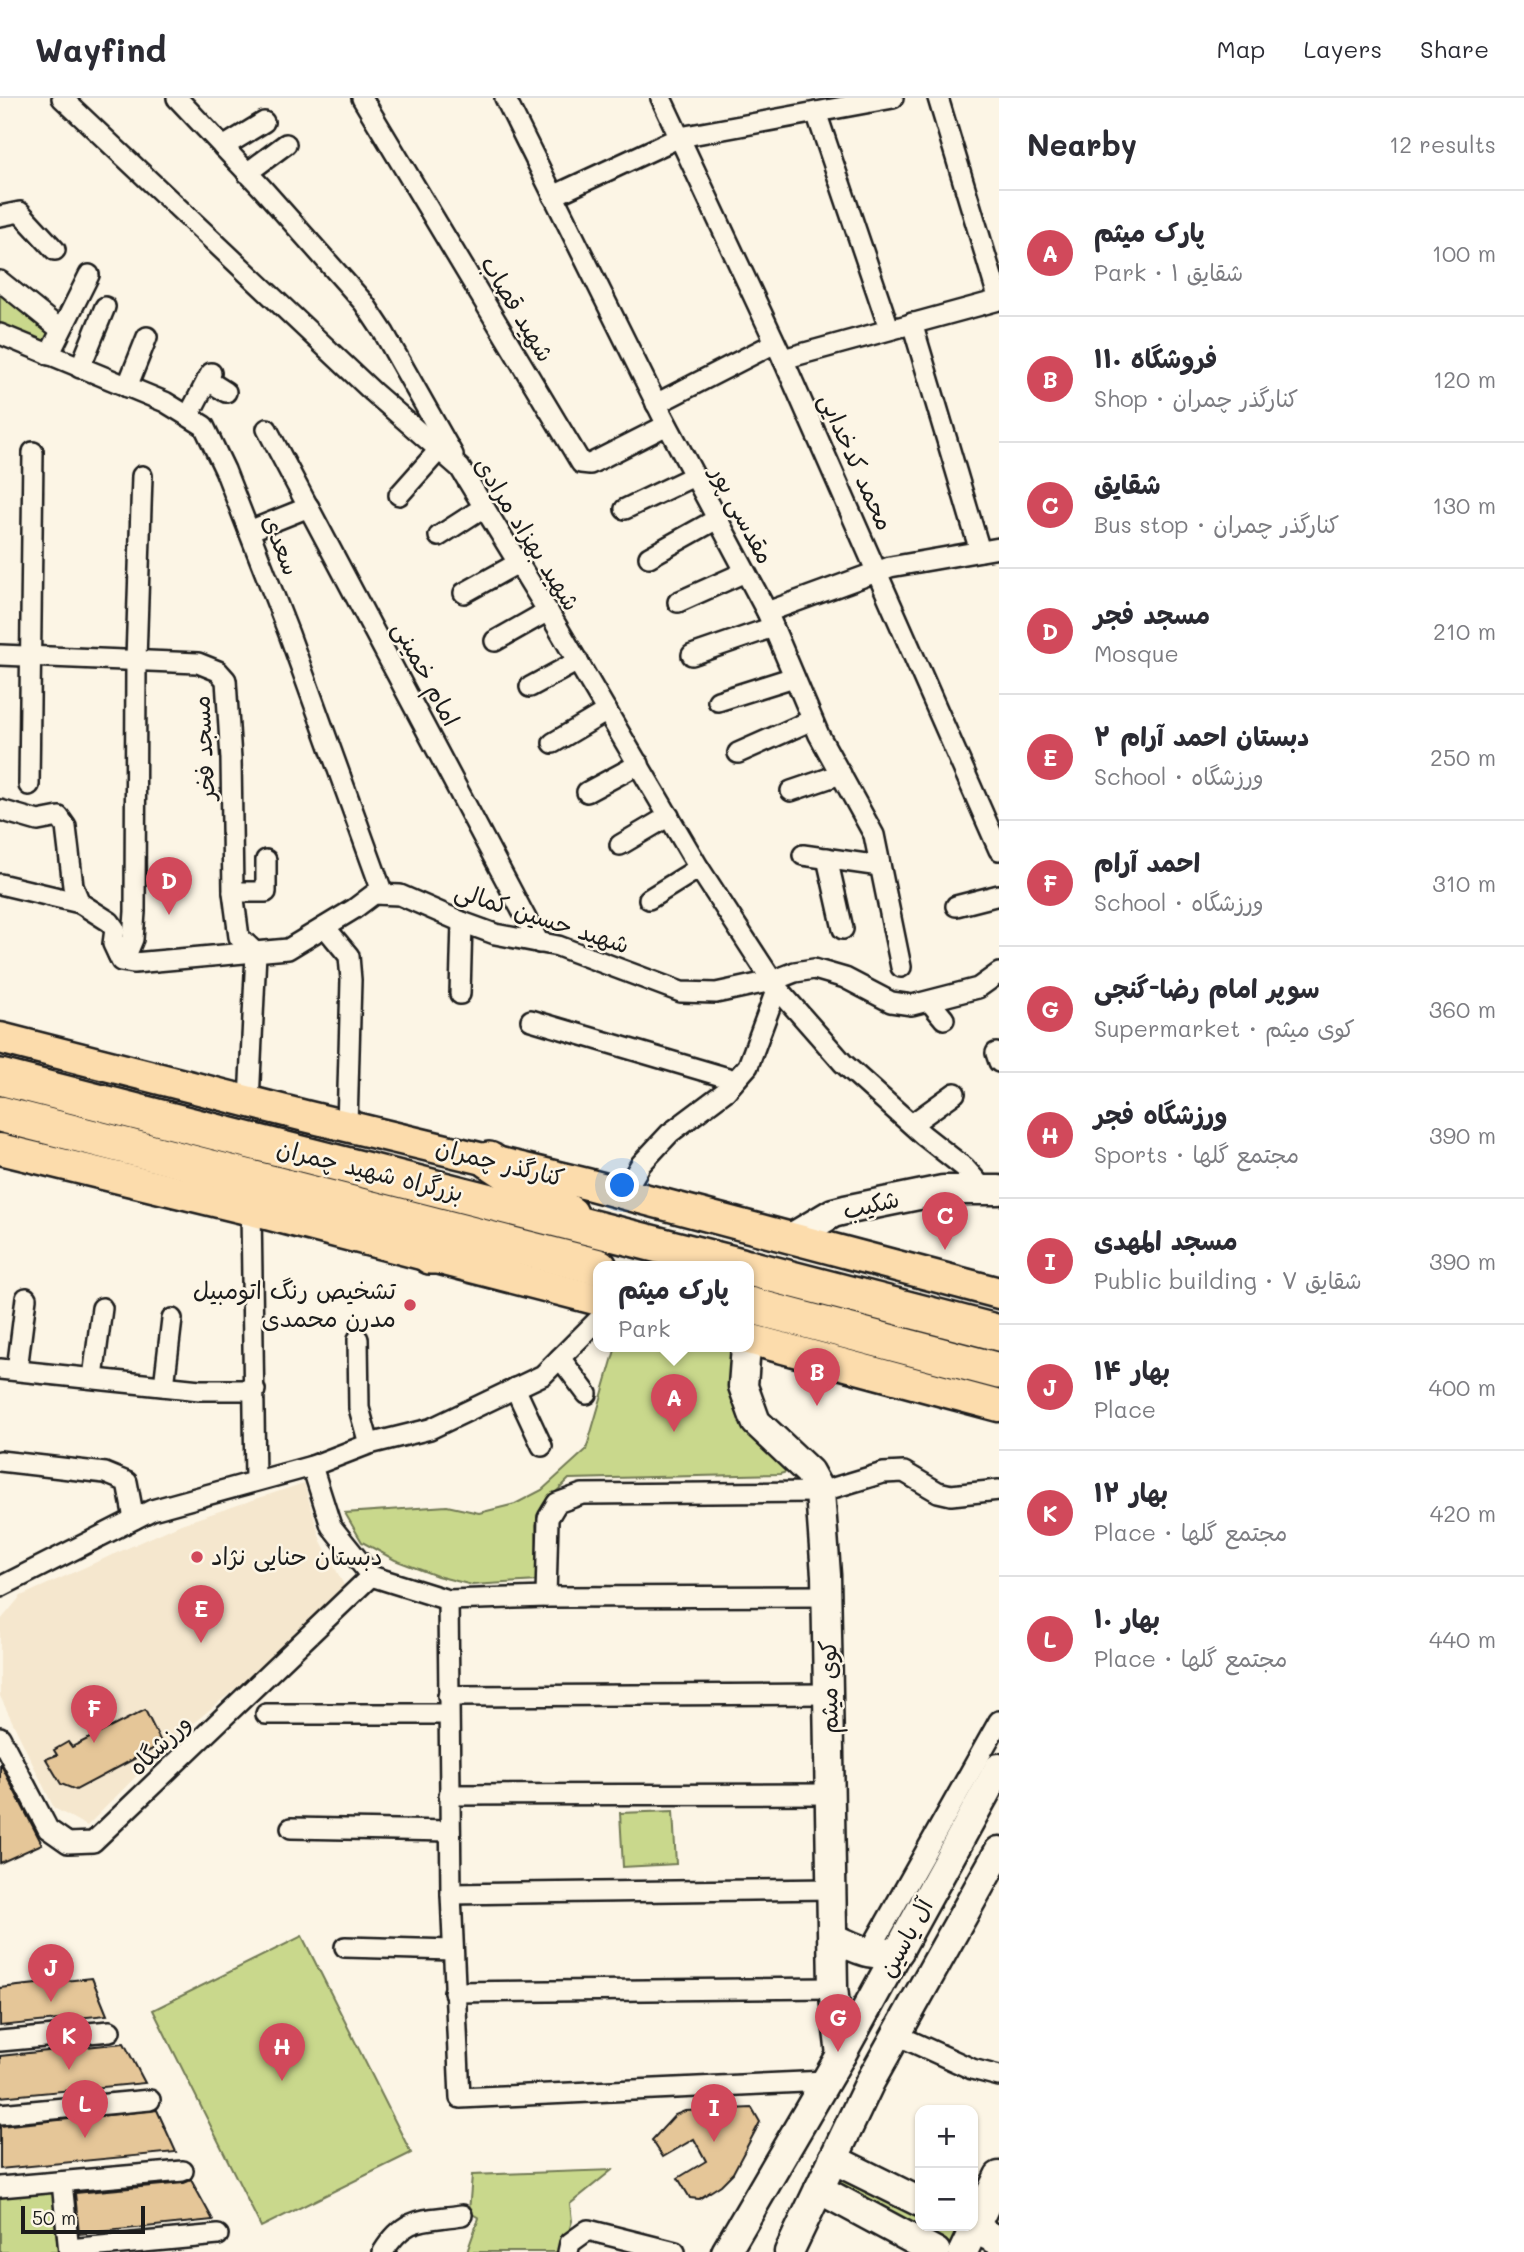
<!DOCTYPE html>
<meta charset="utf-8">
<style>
body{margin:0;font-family:Mali,"Playpen Sans Arabic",sans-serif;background:#f2f2f3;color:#2b2b33}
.controls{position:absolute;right:21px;bottom:21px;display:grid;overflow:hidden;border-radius:14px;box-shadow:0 2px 5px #0004}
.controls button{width:63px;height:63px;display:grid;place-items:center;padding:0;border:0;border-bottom:2px solid #e1e1e2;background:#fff;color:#2b2b33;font:35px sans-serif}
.scale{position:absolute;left:21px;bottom:18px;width:124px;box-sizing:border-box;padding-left:7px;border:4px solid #1c1c1c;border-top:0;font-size:19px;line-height:24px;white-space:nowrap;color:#1c1c1c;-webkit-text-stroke:5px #fcf5e5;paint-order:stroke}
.you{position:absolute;left:623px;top:1088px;width:24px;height:24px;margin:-18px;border:5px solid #fff;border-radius:50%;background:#1a73e8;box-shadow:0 0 0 10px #1a73e833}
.badge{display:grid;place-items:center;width:46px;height:46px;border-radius:50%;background:#d1495b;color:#fff;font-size:23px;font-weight:700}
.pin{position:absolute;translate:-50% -58px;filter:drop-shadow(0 2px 4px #0008)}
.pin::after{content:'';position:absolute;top:37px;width:24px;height:21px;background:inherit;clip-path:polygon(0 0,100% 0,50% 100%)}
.popup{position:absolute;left:593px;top:1163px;width:161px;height:91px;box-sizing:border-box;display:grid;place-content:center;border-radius:14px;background:#fff;filter:drop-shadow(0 2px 5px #0005);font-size:23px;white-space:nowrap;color:#7c7c81}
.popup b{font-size:26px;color:#2b2b33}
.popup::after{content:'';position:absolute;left:50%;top:100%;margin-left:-14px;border:14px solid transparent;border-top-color:#fff}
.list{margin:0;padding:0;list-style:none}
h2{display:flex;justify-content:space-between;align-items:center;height:91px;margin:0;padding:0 28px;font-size:30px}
h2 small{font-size:23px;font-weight:400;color:#7c7c81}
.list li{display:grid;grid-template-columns:46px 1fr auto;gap:21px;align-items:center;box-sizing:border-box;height:126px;padding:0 28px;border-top:2px solid #e1e1e2}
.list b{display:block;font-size:26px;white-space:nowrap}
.list p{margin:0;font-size:23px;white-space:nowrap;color:#7c7c81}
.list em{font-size:23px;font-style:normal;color:#7c7c81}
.map{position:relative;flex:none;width:999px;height:2154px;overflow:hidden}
header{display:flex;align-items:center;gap:42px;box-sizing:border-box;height:98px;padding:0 35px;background:#fff;border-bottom:2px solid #e1e1e2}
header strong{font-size:33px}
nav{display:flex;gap:38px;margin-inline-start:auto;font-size:24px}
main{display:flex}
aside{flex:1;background:#fff}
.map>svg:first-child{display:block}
</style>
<header>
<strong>Wayfind</strong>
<nav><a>Map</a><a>Layers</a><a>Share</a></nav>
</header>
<main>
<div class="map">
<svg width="999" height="2154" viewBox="0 0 999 2154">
<rect width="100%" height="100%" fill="#fcf5e5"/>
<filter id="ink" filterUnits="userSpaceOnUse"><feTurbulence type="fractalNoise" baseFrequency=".0143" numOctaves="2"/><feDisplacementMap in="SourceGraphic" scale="14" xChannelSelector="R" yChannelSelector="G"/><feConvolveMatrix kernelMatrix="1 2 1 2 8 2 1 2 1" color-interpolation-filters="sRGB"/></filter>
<g filter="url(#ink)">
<path fill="#f5e7ce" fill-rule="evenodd" d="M304 1385 321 1443 345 1489 281 1553 168 1646 87 1728 54 1710 0 1598V1523L21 1498 181 1426ZM161 1645 76 1692 61 1686 55 1652Z"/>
<g fill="#c9d88c" stroke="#727a54" stroke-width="2">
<path d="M0 189 53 232 45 249 0 229Z"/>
<path d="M612 1248H736L733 1288 796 1371 780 1376 569 1381 543 1407 536 1427 538 1483 472 1487 437 1478 395 1462 362 1444 345 1415 447 1408 479 1415 515 1406 542 1392 586 1352 615 1252Z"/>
<path d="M673 1713 676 1766 623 1769 620 1715Z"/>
<path d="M302 1838 411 2055 261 2129 153 1912Z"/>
<path d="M835 2069 920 2111V2128H954L967 2134 957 2154H946L827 2089Z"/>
<path d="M612 2072 570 2106 572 2123 563 2154H467L479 2120 469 2114 472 2077Z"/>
<path d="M52 2089 60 2154H0V2095Z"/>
</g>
<g fill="#e5c698" stroke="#1c1c1c" stroke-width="2">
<path d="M145 1612 162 1646 76 1692 61 1686 46 1661 57 1657 54 1652 68 1644 72 1649Z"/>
<path d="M0 1665 42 1746 0 1765Z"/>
<path d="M92 1880 107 1917 0 1928V1890Z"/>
<path d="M124 1945 145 1985 0 1999V1958Z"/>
<path d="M752 2010 760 2024 733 2075 721 2087 699 2101 690 2100 678 2080 706 2063 694 2041 663 2059 652 2042 675 2017 685 2013Z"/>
<path d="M157 2012 176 2054 0 2071V2028Z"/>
<path d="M191 2082 213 2122 79 2136 75 2095 184 2085Z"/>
</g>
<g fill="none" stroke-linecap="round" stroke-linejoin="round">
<g stroke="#1c1c1c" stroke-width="24">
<g id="street">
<path d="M62 0 373 294 460 370 555 525 699 770 777 890 843 965 923 1037 965 1070 983 1090"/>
<path d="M177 0 262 90 364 205 384 235 453 357"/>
<path d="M362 0 581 365 590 366 667 327"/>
<path d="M505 0 662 317 767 514 819 637 874 737 901 869"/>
<path d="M661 0 783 261 999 752"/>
<path d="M938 0 999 202"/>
<path d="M816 14 889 230"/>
<path d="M223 49 264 24"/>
<path d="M247 75 286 46"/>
<path d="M553 98 680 39 893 0"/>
<path d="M0 118 20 114 55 152"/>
<path d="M0 183 61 232"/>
<path d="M912 225 980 453"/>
<path d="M0 236 165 304 204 328 225 372 289 536 383 796"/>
<path d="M49 257 89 177"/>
<path d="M783 261 999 202"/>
<path d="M80 270 105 209"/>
<path d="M207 282 226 294"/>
<path d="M127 289 147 239"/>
<path d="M656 306 775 245"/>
<path d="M189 317 211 275"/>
<path d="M267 331 539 845"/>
<path d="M399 397 439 352"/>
<path d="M625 411 694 378"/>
<path d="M249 433 309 409"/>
<path d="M439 438 484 409"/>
<path d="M649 459 717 421"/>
<path d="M464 495 518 465"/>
<path d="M678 504 745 474"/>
<path d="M767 514 890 469 999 450"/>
<path d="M495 543 548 513"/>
<path d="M0 557 198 565 218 573 226 582 231 661 233 794 239 839 256 855 249 1004"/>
<path d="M692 557 773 529"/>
<path d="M530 589 578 563"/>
<path d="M718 603 794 579"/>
<path d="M553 645 607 613"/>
<path d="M738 655 812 622"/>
<path d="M29 687 33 354"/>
<path d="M791 693 841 676"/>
<path d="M587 694 639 666"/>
<path d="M0 712 38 723 59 719 66 729 73 788 80 805 110 824 115 831 113 846 121 863 134 865 288 851 354 811 374 796 400 797 462 824 495 836 558 848 681 894 716 895 772 883 795 874 814 871 845 880 891 904 912 907 978 890 999 875"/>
<path d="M620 747 669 718"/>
<path d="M803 757 880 768"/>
<path d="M827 760 843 831"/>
<path d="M0 786 80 805"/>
<path d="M233 794H266V762"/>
<path d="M649 801 699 770"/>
<path d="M956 808 999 797"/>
<path d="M325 829 349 858 351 882 347 1028"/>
<path d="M118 856 128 853 133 841 135 814 136 562 142 378"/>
<path d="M460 896 462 824"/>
<path d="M930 904 944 921"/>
<path d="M531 922 735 982"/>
<path d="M996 955 999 964"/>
<path d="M912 1026 955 995"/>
<path d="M623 1096 641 1066 670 1035 726 993 748 968 777 890"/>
<path d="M251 1112 255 1382"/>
<path d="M358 1241 359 1310 369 1346"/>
<path d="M560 1260 587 1296"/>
<path d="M0 1271 200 1292H255"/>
<path d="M17 1272 26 1200"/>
<path d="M93 1280 102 1210"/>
<path d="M164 1288 172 1221"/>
<path d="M515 1290 542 1348"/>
<path d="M0 1363 105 1375 127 1384 134 1421"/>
<path d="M312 1368 331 1428 371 1478 448 1502 546 1499 826 1498"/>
<path d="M0 1489 152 1412 312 1368 369 1346 430 1331 543 1277 599 1221"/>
<path d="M546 1499 548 1420 557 1405 582 1396 820 1394 883 1375 904 1374 938 1394 951 1397 999 1392"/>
<path d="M448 1502 451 1796 460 2000 826 1983"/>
<path d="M448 1598 829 1596"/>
<path d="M266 1616H448"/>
<path d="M0 1639 48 1731 68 1745 93 1744 371 1478"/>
<path d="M449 1697 831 1696"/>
<path d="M291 1730 450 1733"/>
<path d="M451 1796 832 1791"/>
<path d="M345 1849 453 1852"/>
<path d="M868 1856 999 1623"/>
<path d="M454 1894 833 1890"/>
<path d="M897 1937 972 1971 999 1978"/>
<path d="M0 1943 110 1933"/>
<path d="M0 2016 150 2002"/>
<path d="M62 2084 69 2154"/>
<path d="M0 2089 183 2073"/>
<path d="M69 2151 218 2137"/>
<path d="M383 2154C406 2117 423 2123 462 2117"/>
<path d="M568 2154 570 2145 588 2132 675 2154"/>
</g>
</g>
<g stroke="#1c1c1c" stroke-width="33">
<g id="secondary">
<path d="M791 1140 833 1115 845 1112 943 1092H999"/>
<path d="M746 1248 743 1288 756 1324 809 1374 820 1394 826 1477 833 1890 841 1957"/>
<path d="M833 1840C858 1851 870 1860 899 1853"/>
<path d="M833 2061 920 2104"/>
<path d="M819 2091 936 2154"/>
<path d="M981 2134 999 2143"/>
<path d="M726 2154 841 1957 999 1670"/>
<path d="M789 2154 870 1984 999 1753"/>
<path d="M963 2154 999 2078"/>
</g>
</g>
<g stroke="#1c1c1c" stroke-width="35">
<g id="primary">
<path d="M0 940 305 1018 587 1086 999 1195"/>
<path d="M0 1051 251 1112 599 1202"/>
<path d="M749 1241 999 1308"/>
</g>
</g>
<g stroke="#1c1c1c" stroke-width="40">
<g id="highway">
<path d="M0 979 741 1168"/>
<path d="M0 1016 599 1169"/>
<path d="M489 1062 570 1116"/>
<path d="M430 1158H503"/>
<path d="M749 1170 999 1235"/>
<path d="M749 1207 999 1273"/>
</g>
</g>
<use href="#street" stroke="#fcf5e5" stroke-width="19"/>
<use href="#secondary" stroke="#fcf5e5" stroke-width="28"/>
<use href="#primary" stroke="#fcdcac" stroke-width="30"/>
<use href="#highway" stroke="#fcdcac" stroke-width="35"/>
</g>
</g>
<g fill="#d1495b" stroke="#fcf5e5" stroke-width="2.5">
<circle cx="410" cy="1207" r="7"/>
<circle cx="197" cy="1459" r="7"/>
</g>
<g text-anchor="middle" stroke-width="5" stroke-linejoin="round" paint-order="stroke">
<g font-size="24" fill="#1c1c1c" stroke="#fcf5e5">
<text transform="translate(517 211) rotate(59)" y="8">شهید قصاب</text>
<text transform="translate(856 364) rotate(66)" y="8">محمد کدخدایی</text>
<text transform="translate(742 417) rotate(62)" y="8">مقدسی پور</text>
<text transform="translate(527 436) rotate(58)" y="8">شهید بهزاد مرادی</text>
<text transform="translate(281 447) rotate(69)" y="8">سعدی</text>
<text transform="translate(426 576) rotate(62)" y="8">امام خمینی</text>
<text transform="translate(204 650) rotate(-93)" y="8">مسجد فخر</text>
<text transform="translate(542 820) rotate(18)" y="8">شهید حسین کمالی</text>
<text transform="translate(500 1065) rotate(14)" y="8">کنارگذر چمران</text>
<text transform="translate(370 1073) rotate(14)" y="8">بزرگراه شهید چمران</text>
<text transform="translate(871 1107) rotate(-13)" y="8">شکیب</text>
<text transform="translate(829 1589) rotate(-91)" y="8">کوی میثم</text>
<text transform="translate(160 1647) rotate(-44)" y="8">ورزشگاه</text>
<text transform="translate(906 1840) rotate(-61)" y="8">آل یاسین</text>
</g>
<g font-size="24" fill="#1c1c1c" stroke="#fcf5e5" text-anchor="end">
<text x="396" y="1201">تشخیص رنگ اتومبیل<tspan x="396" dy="28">مدرن محمدی</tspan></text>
<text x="211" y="1467" text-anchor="start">دبستان حنایی نژاد</text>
</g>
</g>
</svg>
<div class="controls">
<button>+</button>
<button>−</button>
</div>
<div class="scale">50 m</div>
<div class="you"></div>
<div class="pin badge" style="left:674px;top:1334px">A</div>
<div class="popup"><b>پارک میثم</b>Park</div>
<div class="pin badge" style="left:817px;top:1308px">B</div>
<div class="pin badge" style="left:945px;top:1152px">C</div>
<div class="pin badge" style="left:169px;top:817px">D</div>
<div class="pin badge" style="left:201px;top:1545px">E</div>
<div class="pin badge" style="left:94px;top:1645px">F</div>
<div class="pin badge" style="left:838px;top:1954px">G</div>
<div class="pin badge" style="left:282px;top:1983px">H</div>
<div class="pin badge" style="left:714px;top:2044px">I</div>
<div class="pin badge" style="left:51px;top:1904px">J</div>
<div class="pin badge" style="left:69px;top:1972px">K</div>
<div class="pin badge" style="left:85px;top:2040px">L</div>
</div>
<aside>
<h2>Nearby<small>12 results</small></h2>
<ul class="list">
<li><span class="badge">A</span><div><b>پارک میثم</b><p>Park · شقایق ۱</p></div><em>100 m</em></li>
<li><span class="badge">B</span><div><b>فروشگاه ۱۱۰</b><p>Shop · کنارگذر چمران</p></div><em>120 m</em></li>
<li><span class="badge">C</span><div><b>شقایق</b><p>Bus stop · کنارگذر چمران</p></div><em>130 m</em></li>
<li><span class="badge">D</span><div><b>مسجد فجر</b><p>Mosque</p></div><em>210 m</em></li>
<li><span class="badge">E</span><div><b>دبستان احمد آرام ۲</b><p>School · ورزشگاه</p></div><em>250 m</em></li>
<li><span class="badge">F</span><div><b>احمد آرام</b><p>School · ورزشگاه</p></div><em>310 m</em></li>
<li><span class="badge">G</span><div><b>سوپر امام رضا-گنجی</b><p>Supermarket · کوی میثم</p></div><em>360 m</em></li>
<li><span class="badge">H</span><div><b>ورزشگاه فجر</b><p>Sports · مجتمع گلها</p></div><em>390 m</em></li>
<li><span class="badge">I</span><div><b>مسجد المهدی</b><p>Public building · شقایق ۷</p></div><em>390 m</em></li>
<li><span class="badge">J</span><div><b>بهار ۱۴</b><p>Place</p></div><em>400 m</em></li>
<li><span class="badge">K</span><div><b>بهار ۱۲</b><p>Place · مجتمع گلها</p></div><em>420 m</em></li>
<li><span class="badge">L</span><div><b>بهار ۱۰</b><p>Place · مجتمع گلها</p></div><em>440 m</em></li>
</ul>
</aside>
</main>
